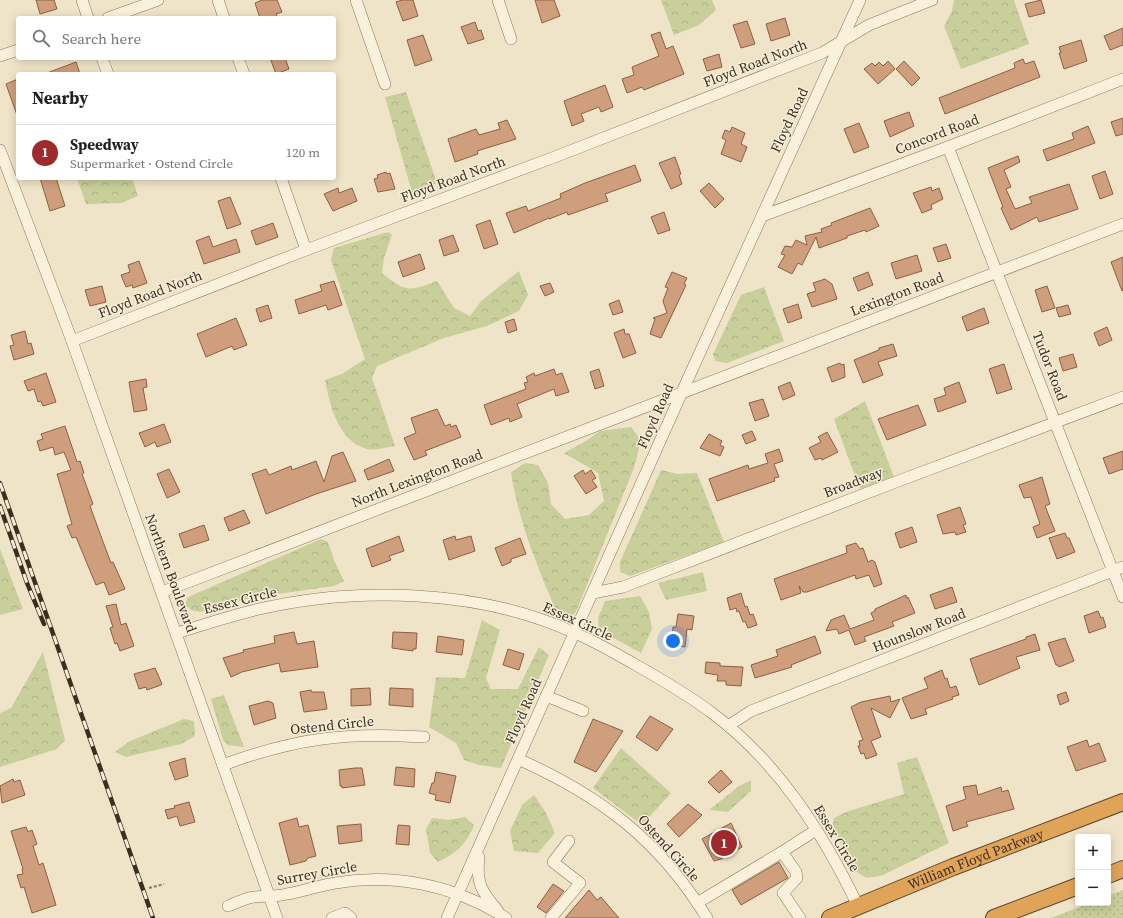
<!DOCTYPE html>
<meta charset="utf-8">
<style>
body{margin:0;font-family:"Source Serif 4",serif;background:#f2f2f2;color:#202124}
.controls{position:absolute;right:12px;bottom:12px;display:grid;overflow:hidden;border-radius:4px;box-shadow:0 2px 10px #0003}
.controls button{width:36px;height:36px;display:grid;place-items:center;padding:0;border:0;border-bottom:1px solid #e0e0e0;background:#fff;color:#202124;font:20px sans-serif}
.you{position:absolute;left:673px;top:641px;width:14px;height:14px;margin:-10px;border:3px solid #fff;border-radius:50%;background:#1a73e8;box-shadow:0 0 0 6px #1a73e833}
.badge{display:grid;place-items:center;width:26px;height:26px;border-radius:50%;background:#9e2a2b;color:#fff;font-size:13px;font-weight:700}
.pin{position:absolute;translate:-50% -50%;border:2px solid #fff;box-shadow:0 1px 4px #0006}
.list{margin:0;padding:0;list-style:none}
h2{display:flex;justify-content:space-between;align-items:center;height:52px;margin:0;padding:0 16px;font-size:17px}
h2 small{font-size:13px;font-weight:400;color:#757577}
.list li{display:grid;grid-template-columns:26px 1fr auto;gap:12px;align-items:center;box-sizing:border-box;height:56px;padding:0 16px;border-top:1px solid #e0e0e0}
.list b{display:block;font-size:15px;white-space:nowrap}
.list p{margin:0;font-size:13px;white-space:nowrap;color:#757577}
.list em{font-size:13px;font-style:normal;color:#757577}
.icon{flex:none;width:22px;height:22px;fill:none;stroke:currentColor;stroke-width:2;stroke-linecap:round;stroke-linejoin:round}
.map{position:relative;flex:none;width:1123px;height:918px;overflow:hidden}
.search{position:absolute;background:#fff;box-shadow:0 2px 10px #0003;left:16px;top:16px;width:320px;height:44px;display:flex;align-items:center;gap:10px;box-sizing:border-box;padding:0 14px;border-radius:4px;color:#757577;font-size:15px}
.panel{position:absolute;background:#fff;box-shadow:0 2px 10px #0003;left:16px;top:72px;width:320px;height:108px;border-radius:4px}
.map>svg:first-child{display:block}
</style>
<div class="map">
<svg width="1123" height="918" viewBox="0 0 1123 918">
<defs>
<pattern id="grass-dots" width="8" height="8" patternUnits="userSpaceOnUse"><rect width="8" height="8" fill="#c9cf9b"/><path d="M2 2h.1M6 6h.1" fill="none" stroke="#aeb285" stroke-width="1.8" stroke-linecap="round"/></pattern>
<pattern id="forest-crowns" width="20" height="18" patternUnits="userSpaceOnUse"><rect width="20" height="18" fill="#c9cf9b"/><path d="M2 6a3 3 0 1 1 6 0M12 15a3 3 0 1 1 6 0" fill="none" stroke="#aeb285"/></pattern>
</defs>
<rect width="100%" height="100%" fill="#f0e4c8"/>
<path fill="url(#grass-dots)" d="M1123 890V918H1051L1090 903H1108V896Z"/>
<g fill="url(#forest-crowns)">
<path d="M661 0H712L716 10 699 25 674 35Z"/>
<path d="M954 0H1014L1029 44 961 69 944 26 952 11Z"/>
<path d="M406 92 437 183 413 196 385 97Z"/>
<path d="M77 178H132L138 196 121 203 86 204Z"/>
<path d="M388 232 392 235 384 258 382 273C405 292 409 292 437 281L454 308 470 316 481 301 519 271 528 295 519 311 487 326 444 338 377 366 372 378 395 446C387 447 375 451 367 449 338 441 330 406 325 380L342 374 365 359 331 260 334 248Z"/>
<path d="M764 287 784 341 727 363 715 361 713 354 741 295Z"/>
<path d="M865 401 894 477 860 489 834 419Z"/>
<path d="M631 427 641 440 634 468 576 612 571 617 557 613C538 568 518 521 511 472L525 463 538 465 548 483 551 504 565 519 589 515 604 501 598 473 564 453 586 441 600 431Z"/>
<path d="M661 470 678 474 697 473 724 542 630 576 620 572V562Z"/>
<path d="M321 539 328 542 334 560 344 581 334 586 250 598 200 612 191 610 185 605 188 597Z"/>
<path d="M0 549 23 609 0 615Z"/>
<path d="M703 572 707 591 666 600 658 583Z"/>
<path d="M640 596 649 612 652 629 641 653 599 630 598 618 605 601Z"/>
<path d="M482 620 500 630 486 678 491 689H518L539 647 549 655 501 768 479 765 464 760 456 743 429 727 436 677 465 678Z"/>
<path d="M43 652 65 740 57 749 0 767V713L11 708Z"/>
<path d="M224 695 244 747 228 745 223 740 211 699Z"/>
<path d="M184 719 194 721 195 736 181 744 126 757 115 752 130 741Z"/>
<path d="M621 748 671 793 642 825 593 788Z"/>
<path d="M917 757 949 843 883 875 866 878 854 870 832 827 834 818 846 812 904 794 897 763Z"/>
<path d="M751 780V791L728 812 709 810 739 786Z"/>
<path d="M534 795 545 811 555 833 538 853 514 851 510 831 522 805Z"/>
<path d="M465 817 474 825C467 844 455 854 438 862L430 853 426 829 432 818 448 820Z"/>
</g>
<g fill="#cf9f7d" stroke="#8d5f41">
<path d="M36 0H54L57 9 40 14Z"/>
<path d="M262 0H277L282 12 276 14 278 18H260L255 3Z"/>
<path d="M402 0H413L418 16 403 21 396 2Z"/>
<path d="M535 0H554L560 16 542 23Z"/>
<path d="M1041 0 1045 13 1029 17 1025 4Z"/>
<path d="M785 18 790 35 771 41 766 24Z"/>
<path d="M747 21 755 44 741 48 733 25Z"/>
<path d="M475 22 478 31 481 30 484 39 468 44 461 27Z"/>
<path d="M1123 28V45L1110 50 1104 36Z"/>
<path d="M660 32 666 49 673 46 684 74 644 90 642 87 627 93 622 79 634 75 632 67 659 56 651 35Z"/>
<path d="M423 35 432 60 415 66 407 40Z"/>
<path d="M1081 40 1087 61 1064 69 1059 53H1061L1059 47Z"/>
<path d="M719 54 722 67 707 71 703 59Z"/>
<path d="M270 58H285L289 69 276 74Z"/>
<path d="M1023 59 1025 64 1034 61 1040 77 945 114 939 98 1015 68 1014 63Z"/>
<path d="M888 61 895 69 878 84 864 69 872 63 875 66 879 62 883 66Z"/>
<path d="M904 61 920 78 912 86 896 69Z"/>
<path d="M76 62 80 74H48L47 73Z"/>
<path d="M18 79V115H17L6 84Z"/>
<path d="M605 85 613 107 601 112 599 107 581 114 584 121 572 126 564 101Z"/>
<path d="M909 112 914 126 890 137 884 121Z"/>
<path d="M1123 118V134L1116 136 1111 122Z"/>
<path d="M507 120 516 139 477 151 478 154 455 162 448 139 476 129 479 135 500 129 498 123Z"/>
<path d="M859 123 869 147 854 153 844 129Z"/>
<path d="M1088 126 1095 143 1047 161 1043 150 1074 139 1072 133Z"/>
<path d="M732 127 745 133 741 144 747 147 741 162 721 154 726 140 722 138 725 130 730 132Z"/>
<path d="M1018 156 1020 162 1004 170 1011 187 1006 189 1015 209 1032 203 1029 197 1069 184 1078 209 1039 222 1037 217 1011 230 1001 208 1003 207 988 168Z"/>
<path d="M675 157 681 174 679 175 682 184 671 189 659 163Z"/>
<path d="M635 165 641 181 605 194 608 201 568 215 567 212 549 219V218L514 233 506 213 526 206 528 211 561 198 560 194 585 183Z"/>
<path d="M1105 171 1113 194 1100 199 1092 176Z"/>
<path d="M386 172 387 174 390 173 395 189 378 192 374 179 378 178 377 175Z"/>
<path d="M40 178H56L65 206 50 211Z"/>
<path d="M709 183 724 199 715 208 700 191Z"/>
<path d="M931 187 932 191 939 188 943 199 931 205 932 209 922 213 913 193Z"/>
<path d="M338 188 339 193 352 188 357 201 333 211 324 194Z"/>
<path d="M230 197 241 224 227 229 218 201Z"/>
<path d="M870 208 879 226 866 232 865 230 847 236V238L819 248 816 237 802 265 798 263 792 274 778 267 785 255 781 254 785 246 792 247 796 240 807 245 805 236 822 232 821 229 832 225 831 223Z"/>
<path d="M664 212 670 230 658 234 651 217Z"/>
<path d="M490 220 498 244 484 249 476 225Z"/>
<path d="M273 223 278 237 256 245 251 231Z"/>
<path d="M453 235 459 251 444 256 439 240Z"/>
<path d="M209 236 213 247 236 239 240 252 204 264 196 241Z"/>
<path d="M946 244 951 258 938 262 933 248Z"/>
<path d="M420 254 425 269 403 277 398 262Z"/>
<path d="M917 255 922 271 896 279 891 263Z"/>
<path d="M1123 257V290L1122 291 1111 262Z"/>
<path d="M139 261 147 283 133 288 132 285 126 287 121 275 130 272 128 265Z"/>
<path d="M672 272 687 278 684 284 686 285 661 338 650 334 655 319 653 318 667 313 663 301 668 288 665 287Z"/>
<path d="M868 272 873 285 858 291 853 278Z"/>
<path d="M825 279 832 284 837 299 812 307 807 294 816 291 813 283Z"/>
<path d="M334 281 342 305 328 310 326 305 299 314 295 300 322 291 320 285Z"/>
<path d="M550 283 554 292 545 296 540 286Z"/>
<path d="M102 286 106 302 90 306 85 290Z"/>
<path d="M1047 286 1055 308 1042 312 1035 290Z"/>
<path d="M619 300 623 312 613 315 609 304Z"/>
<path d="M798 304 802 318 788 323 783 309Z"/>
<path d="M268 305 272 318 260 322 256 309Z"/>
<path d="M1068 305 1071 314 1059 317 1056 308Z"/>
<path d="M984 308 989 323 967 331 962 317Z"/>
<path d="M236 318 247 345 234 350 232 346 206 357 197 334Z"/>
<path d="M514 319 517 330 508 333 505 322Z"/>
<path d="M1107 327 1112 340 1099 346 1094 333Z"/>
<path d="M624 329 625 334H629L636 353 623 358 614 333Z"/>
<path d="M25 331 28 344 31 343 34 354 14 360 10 346 14 345 11 335Z"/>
<path d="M893 344 897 356 878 362 883 375 863 383 854 360 879 350V348Z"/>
<path d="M1073 354 1077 367 1063 371 1059 358Z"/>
<path d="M840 363 841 365 844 364 845 377 832 382 827 368Z"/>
<path d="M1004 364 1012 389 997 394 989 369Z"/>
<path d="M554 369 556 375 562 373 569 392 556 396 554 389 517 404 522 417 510 422 509 418 491 425 484 405 526 389 524 383 528 382 526 377 534 373 535 376Z"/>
<path d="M599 369 604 386 595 389 590 372Z"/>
<path d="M46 373 56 402 43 406 41 401 38 402 34 389 28 391 24 381Z"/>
<path d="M146 379 147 387 143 388 147 410 134 412 129 382Z"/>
<path d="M790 382 795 395 783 400 778 387Z"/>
<path d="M959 382 966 402 938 412 934 399 946 395 944 388Z"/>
<path d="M763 399 769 416 755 421 749 403Z"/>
<path d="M918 405 926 425 887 440 878 419Z"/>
<path d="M437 409 445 426 450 424 451 427 456 425 461 437 425 451 427 455 414 460 404 438 416 433 411 418Z"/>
<path d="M164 424 171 442 157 447 155 442 145 447 139 433Z"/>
<path d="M65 426 77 462 80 461 84 473 82 474 93 504 90 506 102 539 111 563 113 562 125 589 109 595 104 582 96 585 76 537 72 538 67 526 72 524 57 474 71 470 64 452 55 455 53 447 40 451 37 441 43 439 41 434Z"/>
<path d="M752 431 756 440 746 444 742 435Z"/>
<path d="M827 432 838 452 822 460 821 458 815 460 809 448 821 442 818 437Z"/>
<path d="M709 434 722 441 720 445 724 447 720 456 700 448Z"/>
<path d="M779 449 783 461 774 464 779 477 774 478 775 481 717 501 709 479 748 465 749 469 768 463 765 454Z"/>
<path d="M1123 451V469L1109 474 1103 458Z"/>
<path d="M343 452 356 481 316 494 266 514 252 474 266 469 269 475 291 466 292 470 316 461 324 482 332 456Z"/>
<path d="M389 459 394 471 368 480 364 470Z"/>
<path d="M169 469 180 492 167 498 157 474Z"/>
<path d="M583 470 585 474 591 470 596 478 592 480 597 487 586 494 574 476Z"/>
<path d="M1042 477 1050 504 1045 506 1055 531 1037 538 1033 527 1040 524 1031 497 1024 498 1019 485Z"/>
<path d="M960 507 966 524 963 525 966 532 956 535 955 532 943 534 937 515Z"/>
<path d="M244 510 250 523 229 531 224 518Z"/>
<path d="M204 525 209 540 184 548 179 534Z"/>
<path d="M912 527 917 542 900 548 895 533Z"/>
<path d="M1065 533 1067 538H1069L1075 552 1057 559 1049 538Z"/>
<path d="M399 536 404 551 389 556 391 560 372 567 366 549Z"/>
<path d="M455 536 456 540 471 536 475 551 449 560 443 540Z"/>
<path d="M520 538 526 554 511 559V562L502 566 495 548Z"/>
<path d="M856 543 860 549 863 548 868 562 872 560 875 562 882 584 874 587 869 575 856 579 855 575 807 592H803L799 586 801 593 781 600 774 579 847 553 846 546Z"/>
<path d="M952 587 957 602 935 609 930 595Z"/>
<path d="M741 593 745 607 747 606 750 615 753 614 757 625 748 628 745 621 743 622 739 611 737 612 736 608 730 610 727 598Z"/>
<path d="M906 595V598L908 597 915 613 892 622 894 626 864 637 866 641 855 645 849 630 839 634 837 629 826 631 831 620 844 615 850 629 874 620 871 613 875 611V609Z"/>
<path d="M116 604 121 625 126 623 134 646 120 651 117 643 115 644 110 628 113 627 106 606Z"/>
<path d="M1098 611 1101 618 1103 617 1106 627 1089 633 1084 616Z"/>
<path d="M678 614 694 616 692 630 687 629 685 647 671 645 673 627H676Z"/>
<path d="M294 632 297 644 314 641 318 667 281 672 279 663 242 672 231 677 223 658 244 652 243 650 275 643 274 636Z"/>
<path d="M393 632 417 633 416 649H413V651L392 648Z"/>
<path d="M1035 634 1040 650 1016 657 1020 668 979 685 970 659 1026 639V637Z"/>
<path d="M438 636 464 640 462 655 436 652Z"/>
<path d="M815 636 821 653 791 665 792 667 755 678 751 665 778 656 776 650Z"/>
<path d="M1065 638 1074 661 1059 667 1058 665H1056L1048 643Z"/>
<path d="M508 649 524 654 519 670 503 665Z"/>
<path d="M706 662 720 663V666L743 667 741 686 726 685V681H717L718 675 705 673Z"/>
<path d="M155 668 162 684 161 685 147 690 146 687 139 689 134 674Z"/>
<path d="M942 670 945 679 947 678 950 688 956 686 959 695 952 697 953 699 925 709 927 714 911 719 902 698 928 688 924 678Z"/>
<path d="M370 688 371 705 351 706V689Z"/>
<path d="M390 688 413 689V707L389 705Z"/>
<path d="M311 690 312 692H324L327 709 304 712 300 692Z"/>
<path d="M1066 692 1069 701 1060 705 1057 695Z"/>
<path d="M890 696 891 702 900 699 890 718 871 708 881 737 871 741 877 755 866 759 864 753 861 754 858 746H860L859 741 863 740 851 707 861 702Z"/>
<path d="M268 701 273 703 276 718 254 725 249 706Z"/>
<path d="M650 716 673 729 657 751 636 737Z"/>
<path d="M593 719 623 731 596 772 574 762Z"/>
<path d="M1087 740 1089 747 1099 743 1106 761 1076 771 1067 747Z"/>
<path d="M185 758 188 776 175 780 169 763Z"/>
<path d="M396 767 415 769 414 787 394 785Z"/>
<path d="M355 768H362L365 785 342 788V786H340L339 770Z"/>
<path d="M721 770 732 782 719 793 708 782Z"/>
<path d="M436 772 456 776 450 803 435 800 436 795 429 793 432 783H434Z"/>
<path d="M13 779 14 782 20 780 25 795 2 803 0 786Z"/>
<path d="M976 785 978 795 1001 787 1002 792 1008 790 1014 809 966 822 968 826 953 831 946 806 966 799 963 787Z"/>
<path d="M189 802 195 822 180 826 177 816 168 819 165 810 175 808 174 806Z"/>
<path d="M688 804 702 815 679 837 667 824Z"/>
<path d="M297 818 299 827 308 825 316 856 308 858 306 861 290 865 279 823Z"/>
<path d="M731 823 742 847 721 859 714 861 702 839Z"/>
<path d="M361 824 362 841 339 844 337 826Z"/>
<path d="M398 825 410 826 409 845 396 844Z"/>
<path d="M26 827 28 832 32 830 37 844 33 846 39 865 43 863 56 905 32 913 24 887 21 888 20 885 17 875 23 874 22 869H23L11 831Z"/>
<path d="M779 862 788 878 741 905 732 890Z"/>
<path d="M553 884 564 891 546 913 537 907Z"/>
<path d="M589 890 597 900 601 897 619 918H565Z"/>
</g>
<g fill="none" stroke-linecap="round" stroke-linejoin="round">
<g stroke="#8d765c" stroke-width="12">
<g id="minor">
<path d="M82 0 88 18"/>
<path d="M218 0 224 18"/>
<path d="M356 0 385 84"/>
<path d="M498 0 511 39"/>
<path d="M108 18 158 0"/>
<path d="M0 56 18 50"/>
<path d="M102 58 108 74"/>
<path d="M238 58 244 74"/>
<path d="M948 147 1123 597"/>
<path d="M0 150 72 341 277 918"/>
<path d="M281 178 306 250"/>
<path d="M762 216 948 147 1123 79"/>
<path d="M72 341 306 250 552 158 822 53 869 25 932 0"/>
<path d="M162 592 1123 224"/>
<path d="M593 593 623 587 901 480 1123 397"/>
<path d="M177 633C203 625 229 616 255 610 356 586 480 589 575 633 594 641 611 651 629 661 657 677 686 693 712 713 778 762 823 833 858 906"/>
<path d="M546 696 583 711"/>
<path d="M728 726 751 711 1123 567"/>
<path d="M518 759C601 796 659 840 707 918"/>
<path d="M223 765C296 738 347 732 424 737"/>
<path d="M782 852 796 872 797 878 783 893 800 918"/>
<path d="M479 857C476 883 481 891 498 911"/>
<path d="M697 903 782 852 816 830"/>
<path d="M228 906C236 903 245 898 254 897 265 895 276 897 287 894 303 891 318 886 335 883 395 873 454 885 506 918"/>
<path d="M332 918 345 913 351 918"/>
<path d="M447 918 682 392 860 0"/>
<path d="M551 918 580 883 553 862 569 841"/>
</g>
</g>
<g stroke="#5b4430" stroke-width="18">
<g id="highway">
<path d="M1108 875 1123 869"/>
<path id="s1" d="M830 918 953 867 1123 802"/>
<path d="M994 918 1078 886"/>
</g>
</g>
<path stroke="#8d765c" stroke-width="2" stroke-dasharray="3 2" stroke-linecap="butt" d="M149 888 164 884"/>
<use href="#minor" stroke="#faf1dc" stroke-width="11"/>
<use href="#highway" stroke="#e0a458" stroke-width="16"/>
<g stroke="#3d2e20" stroke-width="4.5">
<g id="rail">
<path d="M0 483 153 918"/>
<path d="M0 506 27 583 44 624"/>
</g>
</g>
<use href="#rail" stroke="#f7eed8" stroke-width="3" stroke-dasharray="9" stroke-linecap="butt"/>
</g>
<g text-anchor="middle" stroke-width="3" stroke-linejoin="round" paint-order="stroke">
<g font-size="14" fill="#3d2e20" stroke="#f7eed8">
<text transform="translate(755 63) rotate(-21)" y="5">Floyd Road North</text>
<text transform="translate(789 120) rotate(-65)" y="5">Floyd Road</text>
<text transform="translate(937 134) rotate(-21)" y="5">Concord Road</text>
<text transform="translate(453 179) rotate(-20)" y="5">Floyd Road North</text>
<text transform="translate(150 294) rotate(-21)" y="5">Floyd Road North</text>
<text transform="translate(897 294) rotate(-21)" y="5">Lexington Road</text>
<text transform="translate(1050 366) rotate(69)" y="5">Tudor Road</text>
<text transform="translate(655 416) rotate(-66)" y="5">Floyd Road</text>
<text transform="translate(417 478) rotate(-21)" y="5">North Lexington Road</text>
<text transform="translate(853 482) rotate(-21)" y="5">Broadway</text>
<text transform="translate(171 573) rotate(70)" y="5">Northern Boulevard</text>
<text transform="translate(240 600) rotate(-14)" y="5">Essex Circle</text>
<text transform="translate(578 621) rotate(24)" y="5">Essex Circle</text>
<text transform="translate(919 630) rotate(-21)" y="5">Hounslow Road</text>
<text transform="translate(523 711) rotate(-66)" y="5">Floyd Road</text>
<text transform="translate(332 725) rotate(-6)" y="5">Ostend Circle</text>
<text transform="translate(837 838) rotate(59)" y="5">Essex Circle</text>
<text transform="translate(669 848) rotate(48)" y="5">Ostend Circle</text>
<text dy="5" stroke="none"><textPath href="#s1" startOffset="157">William Floyd Parkway</textPath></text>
<text transform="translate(317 873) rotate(-10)" y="5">Surrey Circle</text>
</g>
</g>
</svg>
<div class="controls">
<button>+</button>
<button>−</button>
</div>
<div class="you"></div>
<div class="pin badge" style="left:724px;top:843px">1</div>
<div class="search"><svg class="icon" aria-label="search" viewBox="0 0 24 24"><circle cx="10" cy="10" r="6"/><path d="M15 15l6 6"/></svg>Search here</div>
<section class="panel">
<h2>Nearby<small></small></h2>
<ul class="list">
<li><span class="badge">1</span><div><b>Speedway</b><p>Supermarket · Ostend Circle</p></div><em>120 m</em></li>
</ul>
</section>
</div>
